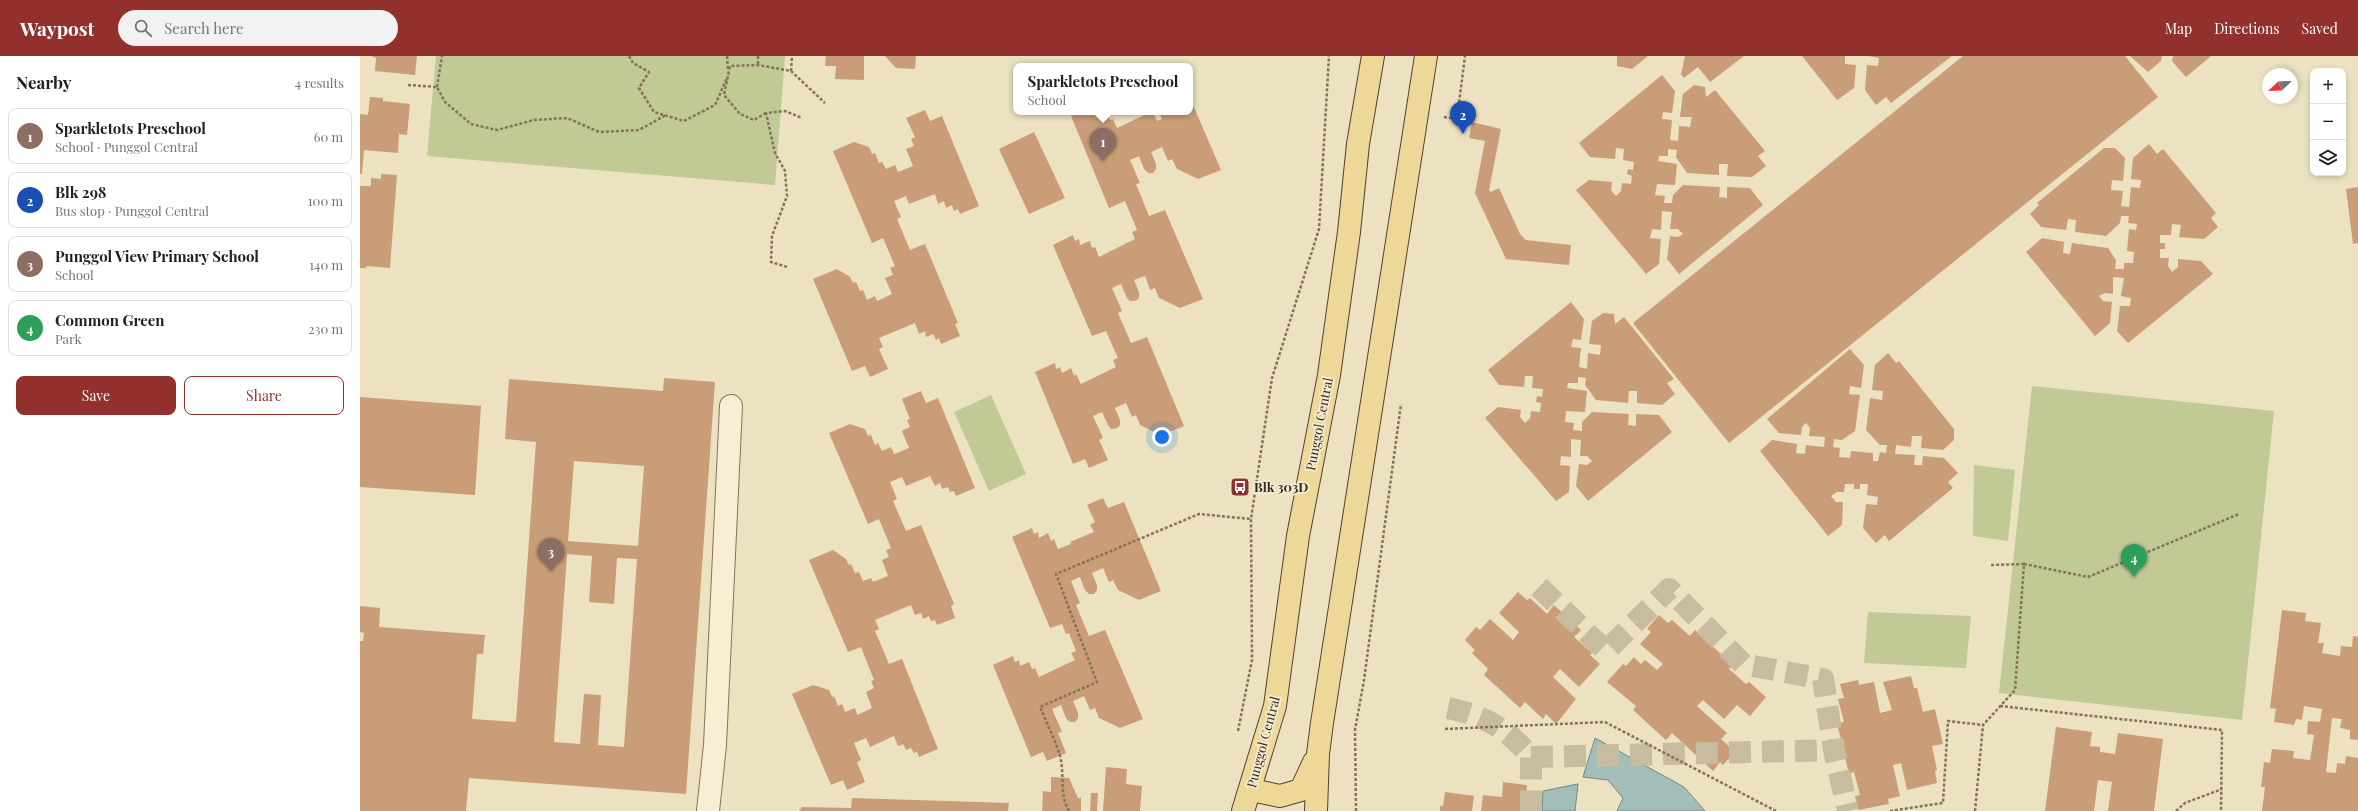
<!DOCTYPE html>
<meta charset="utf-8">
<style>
body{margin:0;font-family:"Playfair Display",serif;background:#f2f2f2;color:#202124}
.controls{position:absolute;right:12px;top:12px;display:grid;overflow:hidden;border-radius:8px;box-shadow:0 2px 6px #0003}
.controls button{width:36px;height:36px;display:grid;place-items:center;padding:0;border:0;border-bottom:1px solid #e0e0e0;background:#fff;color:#202124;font:20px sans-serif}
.compass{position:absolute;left:1902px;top:12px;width:36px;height:36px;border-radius:50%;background:#fff;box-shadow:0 2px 6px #0003;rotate:247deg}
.you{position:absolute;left:802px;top:381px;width:14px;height:14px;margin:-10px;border:3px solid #fff;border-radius:50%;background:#1a73e8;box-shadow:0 0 0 6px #1a73e833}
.badge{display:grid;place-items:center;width:26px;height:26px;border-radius:50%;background:#91302c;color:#fff;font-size:13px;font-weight:700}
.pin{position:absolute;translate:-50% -33px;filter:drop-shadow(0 1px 2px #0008)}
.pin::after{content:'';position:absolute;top:21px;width:14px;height:12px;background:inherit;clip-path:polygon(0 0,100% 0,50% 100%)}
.popup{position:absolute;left:653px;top:7px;width:180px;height:52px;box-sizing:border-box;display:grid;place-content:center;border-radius:8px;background:#fff;filter:drop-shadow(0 1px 3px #0005);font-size:13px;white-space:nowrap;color:#757577}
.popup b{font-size:15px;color:#202124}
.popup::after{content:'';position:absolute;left:50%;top:100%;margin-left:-8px;border:8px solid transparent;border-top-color:#fff}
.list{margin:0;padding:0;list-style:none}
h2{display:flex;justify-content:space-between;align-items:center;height:52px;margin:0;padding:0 16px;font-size:17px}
h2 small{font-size:13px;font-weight:400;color:#757577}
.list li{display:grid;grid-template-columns:26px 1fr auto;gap:12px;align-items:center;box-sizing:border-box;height:56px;margin:0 8px 8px;padding:0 8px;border:1px solid #e0e0e0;border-radius:8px}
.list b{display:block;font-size:15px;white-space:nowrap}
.list p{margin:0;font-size:13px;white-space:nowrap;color:#757577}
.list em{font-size:13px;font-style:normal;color:#757577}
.actions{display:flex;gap:8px;padding:12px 16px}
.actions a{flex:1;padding:9px 0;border:1px solid #91302c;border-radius:8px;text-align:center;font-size:14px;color:#91302c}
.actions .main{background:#91302c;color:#fff}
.icon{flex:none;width:22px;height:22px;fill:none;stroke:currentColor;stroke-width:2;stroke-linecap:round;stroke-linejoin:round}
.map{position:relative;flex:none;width:1998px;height:755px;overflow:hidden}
header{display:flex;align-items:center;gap:24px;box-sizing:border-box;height:56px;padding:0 20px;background:#91302c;color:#fff}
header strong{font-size:19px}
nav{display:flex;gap:22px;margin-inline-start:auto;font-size:14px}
.search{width:280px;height:36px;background:#f2f2f2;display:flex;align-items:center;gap:10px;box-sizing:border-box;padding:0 14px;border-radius:22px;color:#757577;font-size:15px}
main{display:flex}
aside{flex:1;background:#fff}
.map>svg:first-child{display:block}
</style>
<header>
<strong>Waypost</strong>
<div class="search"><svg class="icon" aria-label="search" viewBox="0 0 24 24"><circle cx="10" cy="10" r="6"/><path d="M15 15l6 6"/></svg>Search here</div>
<nav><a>Map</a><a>Directions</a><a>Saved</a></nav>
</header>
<main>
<aside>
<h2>Nearby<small>4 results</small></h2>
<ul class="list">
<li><span class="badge" style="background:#8d6e63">1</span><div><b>Sparkletots Preschool</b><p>School · Punggol Central</p></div><em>60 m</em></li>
<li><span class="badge" style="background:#1a4fb4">2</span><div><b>Blk 298</b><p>Bus stop · Punggol Central</p></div><em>100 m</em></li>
<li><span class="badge" style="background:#8d6e63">3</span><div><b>Punggol View Primary School</b><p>School</p></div><em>140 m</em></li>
<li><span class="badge" style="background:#2e9e5b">4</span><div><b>Common Green</b><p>Park</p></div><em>230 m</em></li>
</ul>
<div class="actions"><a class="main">Save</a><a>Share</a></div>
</aside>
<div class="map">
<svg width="1998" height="755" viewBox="0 0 1998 755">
<rect width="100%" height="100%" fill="#ece1c1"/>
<g fill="#c1c995">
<path d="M76 0H425L415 129 67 100Z"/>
<path d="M1672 330 1914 355 1882 664 1639 637Z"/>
<path d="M631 339 666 418 629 435 594 356Z"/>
<path d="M1614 409 1655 414 1648 485 1613 480Z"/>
<path d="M1508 556 1611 560 1606 612 1504 607Z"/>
</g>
<g fill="#a3beb8" stroke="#6b8b85">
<path d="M1235 682 1324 731 1345 755H1257L1263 742 1248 724 1223 721Z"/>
<path d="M1218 728 1215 755H1182L1183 735Z"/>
</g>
<g fill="#c99d78" fill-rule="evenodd">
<path d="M11 0H57L55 19 15 15 16 2Z"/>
<path d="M466 0H504V24L475 23 476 10H465Z"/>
<path d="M525 0H556L555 13 536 12Z"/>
<path d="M1257 0H1288L1272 13 1257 10Z"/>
<path d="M1325 0H1384L1350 26 1338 11 1324 22 1321 18Z"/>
<path d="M1442 0H1485V8L1496 9 1494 32 1477 44Z"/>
<path d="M1508 0H1592L1531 47 1526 41 1516 49 1505 34 1507 9 1518 10 1519 2Z"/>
<path d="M1603 0H1765L1798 41 1369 387 1273 267Z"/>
<path d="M1770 0H1802L1801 5 1788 16Z"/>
<path d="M1813 0H1851L1826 21 1812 5Z"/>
<path d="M1302 19 1315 35 1312 57 1303 56 1302 63 1312 64 1310 84 1318 85 1319 70 1330 71 1332 61H1320L1323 38 1334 29 1345 31 1346 41 1355 34 1405 95 1398 100 1406 110 1392 121 1367 120 1368 108H1359V119L1327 117 1316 101 1317 94 1308 93V100H1299L1298 105 1317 108 1315 129 1297 128 1295 139 1305 140 1304 147H1312L1313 139 1323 129 1360 131 1359 141 1367 142V131L1390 132 1403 149 1319 218 1307 203 1310 180 1318 181 1323 178 1318 173H1310L1312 156 1302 155 1301 174 1292 173 1290 182 1301 183 1299 208 1286 218 1216 134 1229 124 1252 126 1251 134 1256 140 1261 135 1262 127 1271 128 1272 120 1267 118 1268 113 1273 114 1274 106 1263 104 1264 93 1256 92 1255 103 1230 101 1219 87Z"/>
<path d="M10 41 23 42V45L50 48 47 79 39 78 38 97 4 94 2 118H0V58L8 59Z"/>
<path d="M830 42 861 114 838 123 817 113 812 103 808 105 802 91 791 96 796 108V113L793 117H788L784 113 779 100 770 104 780 127 776 128 789 160 805 154 843 243 820 252 799 242 795 232 790 234 785 220 774 224 779 236V242L775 245H770L767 242 761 228 752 232 762 255 758 257 771 287 787 281 824 370 801 379 780 369 776 359 772 361 766 347 755 352 760 364V369L757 372 751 373 748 369 742 356 733 360 743 382 739 384 748 404 729 412 725 403 713 408 675 316 695 307 696 313 700 311 702 317 711 312 714 320 716 318 721 328 756 311 753 304 758 302 746 275 732 280 693 189 713 179 715 185 719 183 720 189 730 185 732 192 735 191 739 201 775 183 772 176 777 174 765 145 749 152 711 60 720 56H737L738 61 747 57 750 64 753 63 757 72 791 56H793L797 65 802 63 799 56H830Z"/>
<path d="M565 54 570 65 582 60 619 150 600 158 598 153 594 155 592 149 586 152 584 145 578 148 575 138 549 148 546 140 534 145 541 161 537 163 550 194 565 188 598 267 595 268 600 280 581 288 579 282 576 284 573 278 566 281 565 275 559 278 555 267 519 282 523 291 519 293 528 313 510 321 505 310 492 315 453 223 477 213 490 221 493 227 496 226 500 235 503 234 507 244 515 240 517 245 532 238 525 222 533 219 530 212 535 210 523 182 512 187 473 95 494 86 509 91 512 98 515 97 519 107 522 106 526 113 535 109 538 116 553 110 546 93 554 90 551 83 555 81 546 62Z"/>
<path d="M1112 66 1141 73 1129 134 1131 136 1139 132 1160 178 1166 184 1211 189 1209 209 1146 203 1115 137 1125 85 1109 82Z"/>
<path d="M674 76 705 142 669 158 639 93Z"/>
<path d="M1789 88 1797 98 1803 93 1856 157 1851 162 1858 171 1844 183 1819 181 1821 169 1812 168 1811 179H1800V187H1805V193H1800V202H1809L1808 210 1812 216 1818 211V203L1841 205 1853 218 1768 287 1757 275 1760 250H1770L1771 242 1761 240 1764 222 1753 221V238L1745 237 1739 240 1743 245 1752 246 1750 267 1735 280 1666 196 1682 182 1704 186 1703 197 1710 198 1712 187 1748 192 1756 204 1755 213H1764V207H1773L1774 196 1767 195 1769 173 1776 174 1777 168 1768 167 1769 160H1761L1760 167 1746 180 1715 176 1716 164 1708 163 1706 174 1681 171 1670 158 1679 149 1677 147 1744 92H1755L1765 102 1763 125 1752 124 1751 134 1763 135 1761 150 1769 151 1771 131 1780 132 1781 124 1771 123 1773 102Z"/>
<path d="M21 118 37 119 30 212 7 210 6 212H0V130H11V122L21 123Z"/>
<path d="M1998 131V187L1993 188 1986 133Z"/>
<path d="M1211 246 1224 263 1221 284 1213 283 1211 291 1221 292 1219 311 1227 313 1228 297 1240 299 1241 289 1229 288 1232 265 1243 257 1254 258 1255 268 1264 261 1314 323 1307 327 1315 338 1302 349 1277 347V335H1269L1268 347 1236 344 1225 329 1226 322 1218 321V327H1208L1207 332 1227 335 1225 356 1206 355 1205 366 1214 367 1213 374 1222 375V366L1232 356 1269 358 1268 369 1276 370V358L1299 359 1312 376 1228 445 1216 430 1219 408 1227 409 1232 405 1227 400H1220L1221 384 1211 383V401L1201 400 1200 409 1210 410 1209 436 1196 445 1125 362 1138 351 1161 354 1160 361 1165 367 1170 362 1171 355 1180 356 1181 347 1176 346 1177 340 1182 341 1183 333 1172 332 1173 320H1165L1164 331 1139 329 1128 314Z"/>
<path d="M1490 293 1504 309 1501 332 1490 330 1489 338 1500 339 1495 375 1482 384 1474 383 1473 391 1480 392 1479 401 1490 402 1491 395 1513 397V405H1518L1520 396 1526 397 1527 389H1520L1506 374 1510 342 1522 344 1523 335 1512 334 1515 309 1528 297 1536 307 1539 305 1594 373V384L1583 394 1561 392 1562 380H1552L1551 391 1536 389 1535 398 1555 399 1554 409H1562L1563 400 1584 402 1598 417 1588 426 1593 432 1529 485 1525 479 1516 487 1503 472 1506 448 1517 449 1518 441 1507 439 1508 428H1500V433H1494V428H1485L1484 436H1477L1471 440 1476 446H1483L1482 469 1468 480 1400 395 1412 384 1437 388 1436 397 1445 398 1446 389 1464 391 1465 381 1449 380 1450 372 1446 367 1442 371 1441 379 1419 377 1407 363Z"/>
<path d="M304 322 355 326 326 738 109 722 106 755H0V585H3L4 577 0 576V550L20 552 19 571 125 579 123 598H117L112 663 156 666 176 386 145 383 149 323 303 335ZM214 405 284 410 278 490 208 485ZM207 498 232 500 229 546 254 548 257 502 277 503 264 691 238 689 241 639 224 638 220 688 194 686Z"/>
<path d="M561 335 566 347 578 342 615 432 596 440 594 435 590 436 588 431 582 433 580 427 575 430 570 420 546 430 542 421 530 426 537 443 533 445 546 475 561 469 594 548 591 550 595 562 577 569 575 564 571 565 569 560 563 563 561 557 555 559 551 549 515 564 519 573 515 575 529 608 542 603 578 693 559 701 557 696 554 697 551 692 546 694 543 688 538 690 534 680 510 691 506 682 494 687 501 704 497 706 505 726 487 734 483 724 471 729 432 638 453 629 469 634 472 641 474 640 478 650 482 648 485 656 495 652 497 659 512 652 506 636 514 632 511 625 514 624 501 591 488 596 449 504 473 494 486 503 489 509 491 508 495 517 499 516 503 525 511 522 513 526 528 520 522 504 529 501 526 494 531 492 519 463 508 468 469 377 490 368 505 373 508 380 511 379 515 389 518 387 522 395 531 391 534 398 549 392 542 375 550 371 547 364 550 363 542 343Z"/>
<path d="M0 341 121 350 115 439 0 431Z"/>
<path d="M743 442 748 452 764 446 801 535 779 544 758 534 753 524 749 526 743 512 732 517 737 529V534L734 538H729L725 534 720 521 711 525 720 547 716 549 729 580 745 574 783 663 760 672 739 662 735 652 730 654 724 640 713 645 718 657V662L715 666H710L706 662 701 649 692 653 702 676 698 677 706 697 687 705 683 696 671 701 633 609 653 600 655 606 659 604 660 610 669 606 672 613 675 612 679 621 715 604 711 597 716 595 709 577 706 578 702 568 690 572 652 481 672 472 674 478 678 476 679 482 688 477 691 485 694 483 698 493 711 488 710 486 734 476 730 469 735 466 727 449Z"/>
<path d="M1158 536 1167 544 1170 542 1187 558 1194 549 1221 574 1214 581 1232 597 1230 599 1240 608 1219 631 1200 613 1193 621 1216 643 1196 668 1186 658 1183 663 1165 646 1160 652 1124 619 1128 613 1112 597 1115 594 1105 584 1116 571 1120 574 1130 563 1153 584 1159 576 1139 557Z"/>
<path d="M1922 554 1946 557 1945 565 1961 567 1958 587H1964L1962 597 1980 600 1981 590 1992 591 1993 580 1998 581V684L1990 683V674L1980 672 1982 663 1972 662 1966 716 1976 717 1977 707 1985 708 1986 700 1998 702V755H1902L1905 731H1901L1904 706 1910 707 1912 693 1934 695 1933 702 1950 704 1954 679 1947 678 1948 665 1960 666 1962 653 1944 650 1942 664 1936 663 1934 669 1914 666 1916 653 1910 652Z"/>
<path d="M1299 559 1308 567 1312 564 1330 580 1335 574 1373 609 1369 613 1386 628 1389 626 1406 641 1390 660 1377 649 1364 663 1343 644 1337 650 1367 677 1361 683 1375 696 1363 709 1360 706 1353 715 1312 677 1306 684 1273 654 1276 650 1247 626 1263 608 1266 610 1274 601 1281 608 1285 604 1297 614 1303 608 1280 588 1291 576 1287 573Z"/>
<path d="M1551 620 1554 632H1557L1563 656 1575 653 1583 688 1572 690 1577 714 1575 715 1577 727 1547 734 1541 707 1533 709 1540 740 1528 743 1529 748 1498 754 1495 740 1500 739 1494 716 1489 718 1477 667 1484 666 1478 643 1484 642 1480 628 1498 624 1499 629 1514 626 1520 657 1532 654 1523 626Z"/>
<path d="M1696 671 1732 676 1730 690 1740 691V696L1755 698 1758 677 1803 683 1794 755H1748L1752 726 1738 724 1734 755H1685Z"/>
<path d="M746 711 767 713 766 728 782 730 780 755H743Z"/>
<path d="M691 721 709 722 718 742H721V755H682L683 735 691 736Z"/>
<path d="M1143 726 1167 729 1165 750H1161L1160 755H1121L1123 739 1142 741Z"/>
<path d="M1085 736 1114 740 1112 755H1080V750H1083Z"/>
<path d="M731 737H738L737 755H730Z"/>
<path d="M492 742 649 747 648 755H439L442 751 491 752Z"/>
</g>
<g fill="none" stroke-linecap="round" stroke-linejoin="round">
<g stroke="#c7bca0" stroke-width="22" stroke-dasharray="22 11" stroke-linecap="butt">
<path d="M1179 531 1246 595 1309 533 1383 608 1463 623 1474 694 1488 755"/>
<path d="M1088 652C1126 660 1146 672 1171 701V755"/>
<path d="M1171 701 1474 694"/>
</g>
<g stroke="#847259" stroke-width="24">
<path id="minor" d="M348 755 355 689 371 350"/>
</g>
<g stroke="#52402e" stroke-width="24">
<g id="major">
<path d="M891 734 920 740 941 734 954 706"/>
<path d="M883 755 915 650 938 480 969 319 989 176 998 88 1013 0"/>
<path d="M956 755 958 698 962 667 1066 0"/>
</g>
</g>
<g stroke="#847259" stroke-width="2.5" stroke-dasharray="3 2" stroke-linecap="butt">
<path d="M269 0 273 7 289 16 279 32 294 56 324 65 355 49 367 22"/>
<path d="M367 0 368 13"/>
<path d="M398 0V9"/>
<path d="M431 15 432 0"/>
<path d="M48 29 77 31 85 46 111 68 137 74 174 64 207 62 239 76 279 74 306 59"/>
<path d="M77 31 82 0"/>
<path d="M406 57 394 64 380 58 364 39 370 10 398 9 431 15 465 47"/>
<path d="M1084 61 1097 63 1105 0"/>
<path d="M427 211 411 206 412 180 427 140 425 115 415 97 406 57 425 55 442 62"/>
<path d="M1664 508 1728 521 1879 458"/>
<path d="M1640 650 1862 674 1861 755"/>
<path d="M1085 673 1245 666 1416 755"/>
<path d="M878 675 892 604 891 463 912 322 959 173 969 0"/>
<path d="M709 755C699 739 705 718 700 700 695 684 687 667 680 651L737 626 696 518 839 458 891 463"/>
<path d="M996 755 995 674 1004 624 1041 348"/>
<path d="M1530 755 1583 747 1588 665 1623 669"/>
<path d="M1615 755 1623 669 1655 634 1664 508 1630 509"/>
<path d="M1816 755 1825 747 1862 733"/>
</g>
<use href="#minor" stroke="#f7eed3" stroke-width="22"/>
<use href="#major" stroke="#eed899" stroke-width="22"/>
</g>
<defs>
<g id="bus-square" transform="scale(1)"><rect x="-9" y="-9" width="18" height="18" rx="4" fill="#91302c" stroke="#f4ebd0"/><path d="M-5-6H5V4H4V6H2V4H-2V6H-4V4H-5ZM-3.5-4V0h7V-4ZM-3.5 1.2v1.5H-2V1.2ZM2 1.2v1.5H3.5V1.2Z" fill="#fff"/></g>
</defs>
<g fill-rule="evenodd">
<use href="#bus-square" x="880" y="431"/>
</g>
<g text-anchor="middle" stroke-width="3.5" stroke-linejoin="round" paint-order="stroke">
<g font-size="13" fill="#34291d" stroke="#f4ebd0">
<text transform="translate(959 368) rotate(-79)" y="5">Punggol Central</text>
<text transform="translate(903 686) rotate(-75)" y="5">Punggol Central</text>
</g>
<g font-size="13" font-weight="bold" fill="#34291d" stroke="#f4ebd0" text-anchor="start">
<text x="894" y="436">Blk 303D</text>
</g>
</g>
</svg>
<div class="controls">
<button>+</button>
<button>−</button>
<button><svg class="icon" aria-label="layers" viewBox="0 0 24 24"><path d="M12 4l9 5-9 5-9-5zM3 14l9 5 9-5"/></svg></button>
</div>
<svg class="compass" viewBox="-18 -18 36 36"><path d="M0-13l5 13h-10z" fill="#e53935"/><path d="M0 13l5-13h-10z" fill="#757577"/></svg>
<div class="you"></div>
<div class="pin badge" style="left:743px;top:105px;background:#8d6e63">1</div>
<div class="popup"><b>Sparkletots Preschool</b>School</div>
<div class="pin badge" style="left:1103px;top:78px;background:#1a4fb4">2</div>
<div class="pin badge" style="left:191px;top:515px;background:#8d6e63">3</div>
<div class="pin badge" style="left:1774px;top:521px;background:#2e9e5b">4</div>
</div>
</main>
